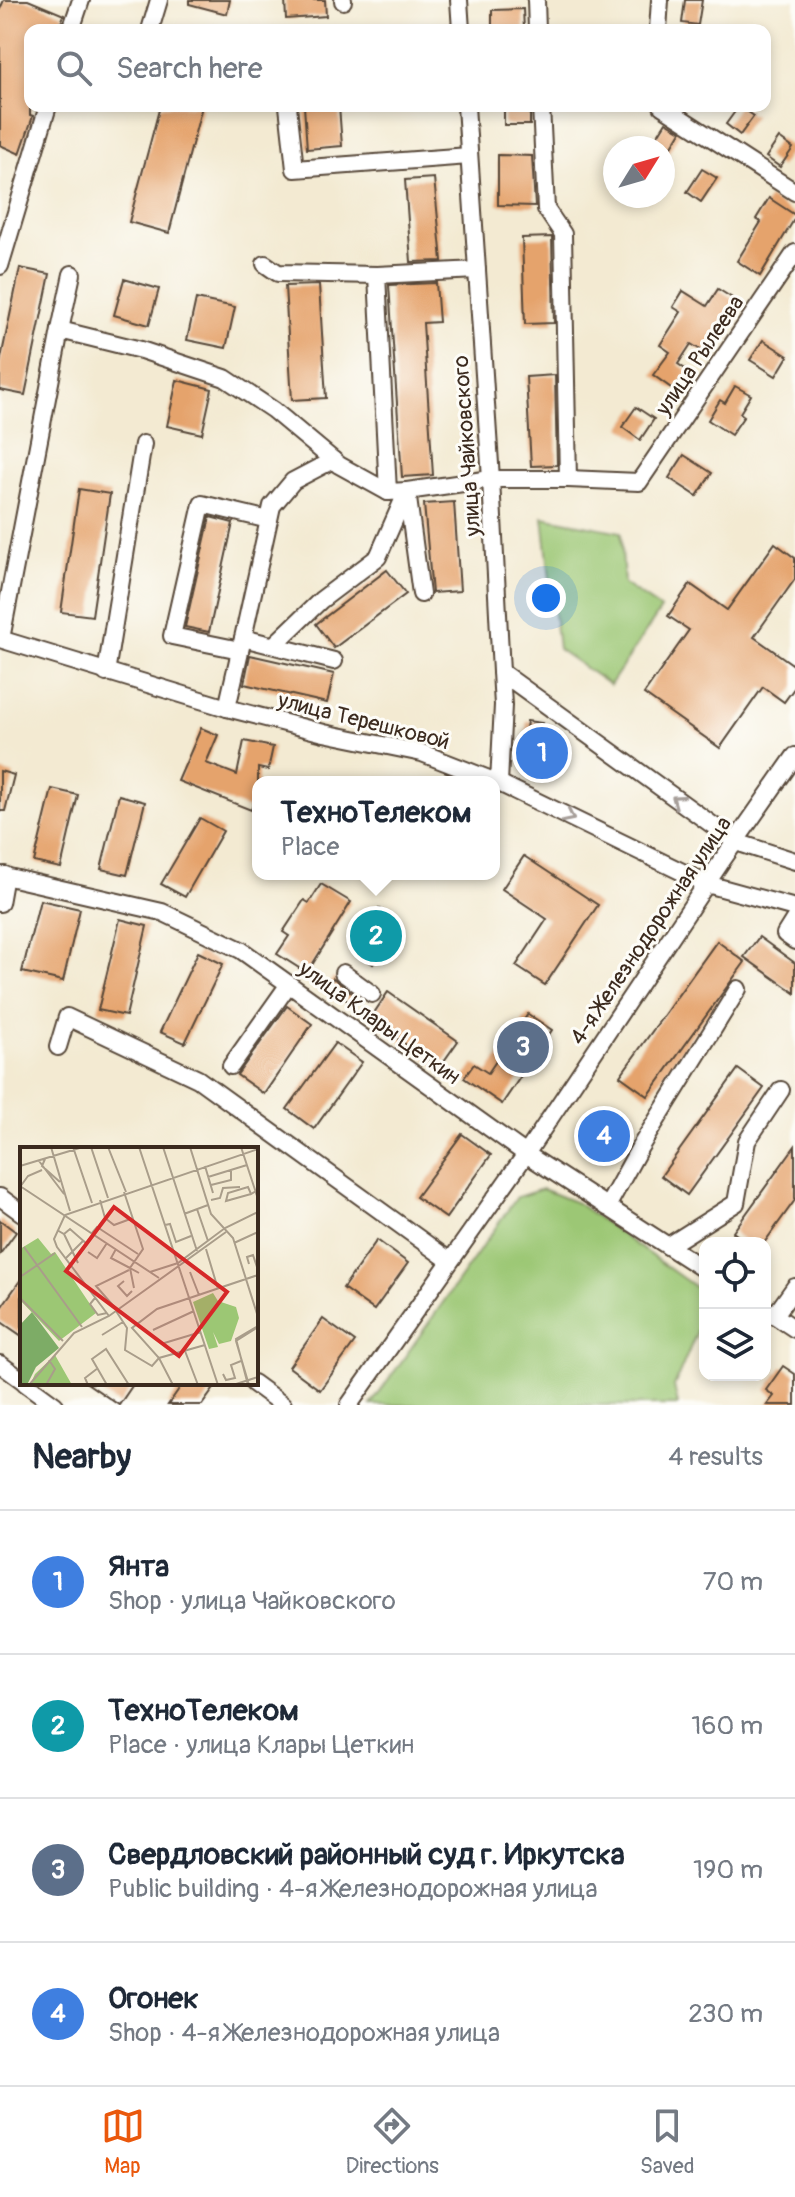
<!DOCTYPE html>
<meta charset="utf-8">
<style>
body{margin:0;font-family:Pangolin,sans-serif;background:#f2f2f3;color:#1f2937}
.controls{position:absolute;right:24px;bottom:24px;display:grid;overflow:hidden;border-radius:16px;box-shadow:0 4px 12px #0003}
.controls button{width:72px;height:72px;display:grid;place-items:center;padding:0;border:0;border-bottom:2px solid #e0e1e3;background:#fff;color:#1f2937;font:40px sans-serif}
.compass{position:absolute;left:603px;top:136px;width:72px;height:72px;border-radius:50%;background:#fff;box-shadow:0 4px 12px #0003;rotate:53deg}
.you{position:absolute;left:546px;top:598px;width:28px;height:28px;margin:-20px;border:6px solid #fff;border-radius:50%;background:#1a73e8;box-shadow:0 0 0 12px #1a73e833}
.badge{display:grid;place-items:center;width:52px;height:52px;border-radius:50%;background:#ea580c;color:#fff;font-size:26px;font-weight:700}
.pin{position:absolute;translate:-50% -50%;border:4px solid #fff;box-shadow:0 2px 8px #0006}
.popup{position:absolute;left:252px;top:776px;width:248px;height:104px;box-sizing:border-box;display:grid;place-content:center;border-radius:16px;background:#fff;filter:drop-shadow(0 2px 6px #0005);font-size:26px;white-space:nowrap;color:#747a83}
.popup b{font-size:30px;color:#1f2937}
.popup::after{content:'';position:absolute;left:50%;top:100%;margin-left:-16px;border:16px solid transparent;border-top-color:#fff}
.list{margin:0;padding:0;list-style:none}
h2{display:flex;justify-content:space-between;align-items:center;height:104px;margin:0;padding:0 32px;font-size:34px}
h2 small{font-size:26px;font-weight:400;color:#747a83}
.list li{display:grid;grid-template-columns:52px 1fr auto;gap:24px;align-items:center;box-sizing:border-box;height:144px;padding:0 32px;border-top:2px solid #e0e1e3}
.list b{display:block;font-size:30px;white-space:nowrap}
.list p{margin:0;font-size:26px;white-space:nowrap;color:#747a83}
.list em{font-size:26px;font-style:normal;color:#747a83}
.icon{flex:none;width:44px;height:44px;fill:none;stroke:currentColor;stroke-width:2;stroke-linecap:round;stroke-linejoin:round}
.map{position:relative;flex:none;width:795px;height:1405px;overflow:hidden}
.search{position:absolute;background:#fff;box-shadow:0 4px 12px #0003;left:24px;right:24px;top:24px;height:88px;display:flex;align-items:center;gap:20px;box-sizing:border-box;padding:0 28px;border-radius:16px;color:#747a83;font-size:30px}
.sheet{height:680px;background:#fff}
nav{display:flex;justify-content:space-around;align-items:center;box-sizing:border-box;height:112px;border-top:2px solid #e0e1e3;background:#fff;font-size:22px;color:#747a83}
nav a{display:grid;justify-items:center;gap:4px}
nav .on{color:#ea580c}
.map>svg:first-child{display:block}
</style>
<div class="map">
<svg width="795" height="1405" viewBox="0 0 795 1405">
<rect width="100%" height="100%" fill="#fdfcf7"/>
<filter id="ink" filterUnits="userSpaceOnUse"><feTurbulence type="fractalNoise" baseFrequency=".0125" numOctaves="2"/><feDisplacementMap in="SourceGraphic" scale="16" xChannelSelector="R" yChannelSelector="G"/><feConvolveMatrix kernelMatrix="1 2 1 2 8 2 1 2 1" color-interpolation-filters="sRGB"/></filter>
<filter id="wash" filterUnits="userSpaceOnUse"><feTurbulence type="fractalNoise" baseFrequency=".006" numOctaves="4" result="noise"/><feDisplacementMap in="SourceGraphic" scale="32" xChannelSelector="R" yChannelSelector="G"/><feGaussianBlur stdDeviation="1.8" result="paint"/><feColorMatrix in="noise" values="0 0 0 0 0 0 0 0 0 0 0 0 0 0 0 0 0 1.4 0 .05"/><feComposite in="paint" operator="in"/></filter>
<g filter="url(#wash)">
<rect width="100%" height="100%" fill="#f3ead2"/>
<g fill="#9cc774" stroke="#6c7849" stroke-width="2">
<path d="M543 517 621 532 624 584 661 609 610 685 558 649Z"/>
<path d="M542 1189 577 1203 705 1294V1313L674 1386 678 1405H371L517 1197Z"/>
</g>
<g id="blocks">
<g fill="#e5a36c">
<path d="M4 0H28L64 15 58 30H30V115L33 116 20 154 0 145V9Z"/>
<path d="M189 0H230L227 14 189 4Z"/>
<path d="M285 0H325L326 16 286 19Z"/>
<path d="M685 0H702L698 25 682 23Z"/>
<path d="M523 9 524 30H492V10Z"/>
<path d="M160 106H202L169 233 129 222Z"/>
<path d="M304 106H339L342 146 307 149Z"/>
<rect x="504" y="106" width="26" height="19"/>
<path d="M739 106 754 116 740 135 726 124Z"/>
<path d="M666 122 681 131 668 153 653 143Z"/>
<path d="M779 138 793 148 780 167 766 157Z"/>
<path d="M498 155 532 156 535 206 498 205Z"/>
<path d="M702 169 717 178 701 202 687 192Z"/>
<path d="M434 178 442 261 411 262 405 180Z"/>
<path d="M769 198 795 215V218L760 276 737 261 761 222 756 219Z"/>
<path d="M552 237 554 323 525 324 522 238Z"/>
<path d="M20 268 50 274 25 395 0 390V363Z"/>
<path d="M124 279 159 289 149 325 114 315Z"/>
<path d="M436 283 439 322 423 323 433 475 402 477 389 285Z"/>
<path d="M319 285 326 398 292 400 285 286Z"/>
<path d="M718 289 740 303 727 324 723 322 704 352 691 344 678 364 688 371 674 390 653 375 670 352 660 345 681 312 673 307 683 291 707 306Z"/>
<path d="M196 299 235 307 226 348 187 340Z"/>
<path d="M763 340 788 356 776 376 750 360Z"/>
<path d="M555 375 557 465 531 466 526 377Z"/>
<path d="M177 380 212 389 202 434 167 426Z"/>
<path d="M735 386 751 395 740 413 744 416 731 435 708 420 720 400 725 403Z"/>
<path d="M636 407 654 419 640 440 622 427Z"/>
<path d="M684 455 712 473 697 496 669 478Z"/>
<path d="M79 489 110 494 92 616 61 612Z"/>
<path d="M454 502 460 591 432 593 424 504Z"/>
<path d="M210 517 233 523 209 632 185 627Z"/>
<path d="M775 543 795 558V579L754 637 795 666V687L784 702 763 687 720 748 644 694 689 630 668 616 690 584 727 610Z"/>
<path d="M387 570 406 594 334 648 316 624Z"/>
<path d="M250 655 334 674 327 703 244 684Z"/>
<path d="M527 721 542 723 539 744H538L554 747 551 763 531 760 533 744 524 742Z"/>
<path d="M201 728 218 735 206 763 237 775 244 741 273 747 268 770 258 768V792L251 810 178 781Z"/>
<path d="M0 771 14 775 5 811H0Z"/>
<path d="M52 789 78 795 61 868 34 862Z"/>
<path d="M119 795 145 802 127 875 101 869Z"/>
<path d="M200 818 223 831 185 897 161 884Z"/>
<path d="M524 856 598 905 545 985 516 966 547 919 502 889Z"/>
<path d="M321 884 351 902 307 973 277 954 289 936 283 932 304 900 309 903Z"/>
<path d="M40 900 80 909 63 981 22 972Z"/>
<path d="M379 908 402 925 373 964 350 947Z"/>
<path d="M120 919 147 926 126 1016 98 1010Z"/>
<path d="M759 937 795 963V993L744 957Z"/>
<path d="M717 941 745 962 648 1096 620 1076Z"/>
<path d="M198 952 223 964 185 1043 160 1032Z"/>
<path d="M333 978 357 997 352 1004 328 986Z"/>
<path d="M388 992 458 1041 439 1068 370 1019Z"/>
<path d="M287 1006 312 1024 264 1094 237 1075Z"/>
<path d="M528 1014 552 1030 502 1104 464 1078 474 1064 488 1073Z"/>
<path d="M335 1043 362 1062 314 1129 287 1109Z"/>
<path d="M738 1069 764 1088 687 1195 661 1176Z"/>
<path d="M608 1118 620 1128 600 1154 588 1145Z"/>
<path d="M462 1134 491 1155 446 1218 416 1197Z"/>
<path d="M795 1146V1200L764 1243H747L733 1232Z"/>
<path d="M0 1220 16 1232 0 1254Z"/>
<path d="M377 1240 408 1263 374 1310 343 1288Z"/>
<path d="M22 1278V1336L0 1321V1309Z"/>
<path d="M323 1319 355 1342 320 1390 289 1367Z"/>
<path d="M783 1366 795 1374V1405H767L774 1396 766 1390Z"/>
<path d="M87 1383H134L119 1405Z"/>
<path d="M183 1383H218L202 1405H168Z"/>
</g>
</g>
</g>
<g filter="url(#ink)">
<use href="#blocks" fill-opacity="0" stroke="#574739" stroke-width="2"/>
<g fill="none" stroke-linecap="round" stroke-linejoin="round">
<g stroke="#574739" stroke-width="20">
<g id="minor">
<path d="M343 0V1"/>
<path d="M459 0 461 30"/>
<path d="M536 0 537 30"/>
<path d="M71 30 81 0"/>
<path d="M150 30 159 0"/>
<path d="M658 30 660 0"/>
<path d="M288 106 295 169 469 156"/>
<path d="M466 106 491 479 501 672 503 705 499 783"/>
<path d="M541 106 546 209 563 234 568 479"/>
<path d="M662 106 795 192"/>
<path d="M265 264 278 273 377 275"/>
<path d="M0 266 48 106"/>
<path d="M60 330 72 274"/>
<path d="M421 594 407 491 491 479H568L639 482 795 253"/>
<path d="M243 638 272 506 293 481 333 460"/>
<path d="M0 639 227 708 324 733 422 753 499 783 707 884 795 908"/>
<path d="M1 639 60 330 141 350 225 378 273 410 339 465 388 492"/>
<path d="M274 645 321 600 378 557 407 491 388 492 377 275 477 270"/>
<path d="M240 650 172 636 202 504 269 520"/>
<path d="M501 672 736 842 795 861"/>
<path d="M106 673 143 444"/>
<path d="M227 708 243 638 334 661"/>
<path d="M0 875 162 912 241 950 526 1154 705 1270"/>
<path d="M0 903 5 875"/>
<path d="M795 918 785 934 795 941"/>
<path d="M343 973 372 994"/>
<path d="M58 1047 67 1017 198 1079 450 1261"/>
<path d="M231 1066 289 984"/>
<path d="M0 1197 22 1213"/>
<path d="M607 1207 640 1147 738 989"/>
<path d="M668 1246 736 1203 747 1141 781 1090"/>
<path d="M765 1309 795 1329"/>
<path d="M775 1315 795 1287"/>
<path d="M0 1364 22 1380"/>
<path d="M25 1383 55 1405"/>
<path d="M253 1383 283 1405"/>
<path d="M349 1405 526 1154 721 862 795 756"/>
</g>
</g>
<use href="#minor" stroke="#fff" stroke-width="16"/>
</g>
<defs><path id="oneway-chevron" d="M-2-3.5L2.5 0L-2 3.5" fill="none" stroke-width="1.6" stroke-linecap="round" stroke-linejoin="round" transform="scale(2)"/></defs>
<g stroke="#a79f9a">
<use href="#oneway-chevron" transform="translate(677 800) rotate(-144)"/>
<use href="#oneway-chevron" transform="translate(569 817) rotate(26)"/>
</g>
</g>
<g text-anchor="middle" stroke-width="6" stroke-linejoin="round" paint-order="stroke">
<g font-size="22" fill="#3b2a1e" stroke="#fdfcf7">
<text transform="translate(699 355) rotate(-56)" y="8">улица Рылеева</text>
<text transform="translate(466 446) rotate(-94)" y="8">улица Чайковского</text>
<text transform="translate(364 720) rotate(14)" y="8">улица Терешковой</text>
<text transform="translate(650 930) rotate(-56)" y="8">4-я Железнодорожная улица</text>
<text transform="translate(380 1022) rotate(36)" y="8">улица Клары Цеткин</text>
</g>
</g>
<g transform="translate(20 1147)">
<rect width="238" height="238" fill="#f3ead2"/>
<path d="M193 146 198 154 216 160 219 171 211 194 199 197 193 185 198 200 189 202 173 155Z" fill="#9cc774"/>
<path d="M12 165 39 201 16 220 7 238H0V178Z" fill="#7dac66"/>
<path d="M18 91 31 107 35 105 76 166 39 194 0 153V102ZM35 208 52 238H10L15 227Z" fill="#9cc774"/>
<path fill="none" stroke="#a99d8a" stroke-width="2" d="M31 0 50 64M53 0 72 56M71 0 88 51M88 0 106 45M119 0 198 238M143 0 177 104M170 0 191 67 213 91 238 170M221 0 238 52M25 12 22 19 40 35M19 14 44 47M0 19 63 0M185 19 193 46M188 30 227 18M191 38 211 33V23M0 39 139 131M0 40 8 29 22 23M104 45 123 102 110 121 119 126M231 47 206 54 208 46 228 40 231 47 236 44M80 53 85 71 94 78 113 71M191 53 200 51 203 41 220 40M177 62 188 94M164 67 188 58M145 78 150 77 156 95 171 89M37 83 44 87 50 82 67 97M72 86 77 80 118 107M44 87 58 116M214 96 238 85M4 100 62 180M96 102 91 111 110 121 114 141M186 102 198 142M68 105 77 111 87 96M46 111 63 94M229 117 227 110 233 108 238 123M130 125 158 116 205 81 238 65M170 125 179 148M0 130 35 106M104 134 98 139 107 149 112 144M0 151 43 194M75 151 70 157 78 168 87 166M97 163 76 139 109 123M96 164 107 181 105 203 132 219 139 211 185 198M89 169 37 100 34 92 45 68 238 2M133 183 174 164M82 188 103 175M141 197 181 185M165 204 178 238M203 227 206 233 215 231 211 218 221 214M9 238 54 186 89 169 206 85M26 238 35 222 29 213M68 238 65 231 78 221M87 238 72 212 86 202 109 238M153 238 139 211 112 181 137 162 238 128M213 238 238 230M228 238 216 192 238 179M229 238 216 194 238 180"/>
<path fill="#d62828" fill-opacity="0.15" stroke="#d62828" stroke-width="4" d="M94 60 207 145 159 209 46 124Z"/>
<rect width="238" height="238" fill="none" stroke="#3b2a1e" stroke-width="4"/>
</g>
</svg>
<div class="controls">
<button><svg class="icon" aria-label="locate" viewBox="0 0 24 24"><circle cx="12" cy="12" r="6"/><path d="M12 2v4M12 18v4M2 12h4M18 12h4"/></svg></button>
<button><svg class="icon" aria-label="layers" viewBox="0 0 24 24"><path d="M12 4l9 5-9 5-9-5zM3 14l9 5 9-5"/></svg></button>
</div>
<svg class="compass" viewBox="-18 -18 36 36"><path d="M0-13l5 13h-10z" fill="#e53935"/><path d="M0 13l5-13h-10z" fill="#747a83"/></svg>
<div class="you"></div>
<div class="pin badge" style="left:542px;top:753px;background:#3f7fe0">1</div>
<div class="pin badge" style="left:376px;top:936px;background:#0f9aa8">2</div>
<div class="popup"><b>ТехноТелеком</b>Place</div>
<div class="pin badge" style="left:523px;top:1047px;background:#5c6f8a">3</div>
<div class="pin badge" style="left:604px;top:1136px;background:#3f7fe0">4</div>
<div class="search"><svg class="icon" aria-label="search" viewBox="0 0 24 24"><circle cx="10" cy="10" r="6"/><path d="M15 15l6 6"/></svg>Search here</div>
</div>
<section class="sheet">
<h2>Nearby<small>4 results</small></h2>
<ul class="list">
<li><span class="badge" style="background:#3f7fe0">1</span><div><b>Янта</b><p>Shop · улица Чайковского</p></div><em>70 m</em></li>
<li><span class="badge" style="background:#0f9aa8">2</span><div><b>ТехноТелеком</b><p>Place · улица Клары Цеткин</p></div><em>160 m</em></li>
<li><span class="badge" style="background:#5c6f8a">3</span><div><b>Свердловский районный суд г. Иркутска</b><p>Public building · 4-я Железнодорожная улица</p></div><em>190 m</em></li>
<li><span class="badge" style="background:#3f7fe0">4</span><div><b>Огонек</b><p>Shop · 4-я Железнодорожная улица</p></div><em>230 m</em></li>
</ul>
</section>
<nav>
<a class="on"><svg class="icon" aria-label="map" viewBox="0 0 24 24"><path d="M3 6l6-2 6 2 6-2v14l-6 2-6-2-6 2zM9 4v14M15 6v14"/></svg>Map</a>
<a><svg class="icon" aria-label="directions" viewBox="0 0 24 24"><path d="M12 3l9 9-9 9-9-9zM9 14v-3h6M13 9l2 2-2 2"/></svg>Directions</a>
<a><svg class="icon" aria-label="saved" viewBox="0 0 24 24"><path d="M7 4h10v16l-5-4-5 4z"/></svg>Saved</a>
</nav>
